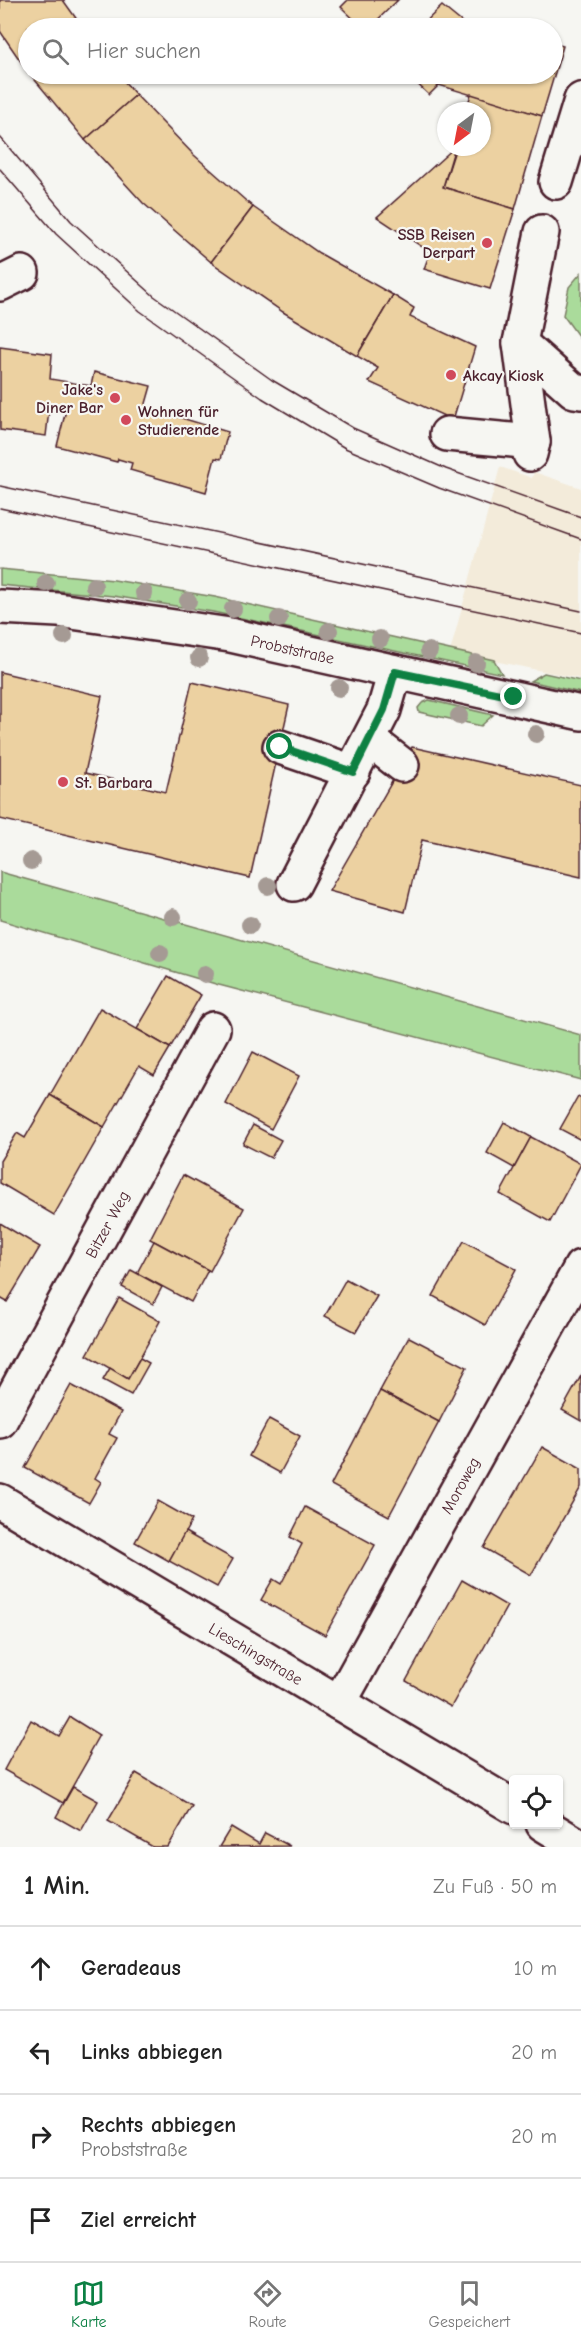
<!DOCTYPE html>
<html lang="de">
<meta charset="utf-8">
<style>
body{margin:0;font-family:"Comic Neue",sans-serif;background:#f2f2f2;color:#222}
.controls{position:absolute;right:18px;bottom:18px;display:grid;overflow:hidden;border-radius:6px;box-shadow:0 2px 4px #0004}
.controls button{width:54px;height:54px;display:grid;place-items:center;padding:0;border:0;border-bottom:2px solid #e0e0e0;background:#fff;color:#222;font:30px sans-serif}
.compass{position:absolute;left:437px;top:102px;width:54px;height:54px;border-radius:50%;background:#fff;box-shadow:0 2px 4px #0004;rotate:212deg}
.stop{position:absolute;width:18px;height:18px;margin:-14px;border:4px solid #0b8043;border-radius:50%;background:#fff}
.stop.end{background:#0b8043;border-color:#fff;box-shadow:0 2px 6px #0008}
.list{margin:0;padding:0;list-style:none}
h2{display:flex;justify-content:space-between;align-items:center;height:78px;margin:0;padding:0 24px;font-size:26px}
h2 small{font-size:20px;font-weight:400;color:#767676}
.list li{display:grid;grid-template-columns:39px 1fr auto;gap:18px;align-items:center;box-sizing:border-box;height:84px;padding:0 24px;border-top:2px solid #e0e0e0}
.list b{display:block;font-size:22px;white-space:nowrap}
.list p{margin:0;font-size:20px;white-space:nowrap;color:#767676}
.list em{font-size:20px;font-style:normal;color:#767676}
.icon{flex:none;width:33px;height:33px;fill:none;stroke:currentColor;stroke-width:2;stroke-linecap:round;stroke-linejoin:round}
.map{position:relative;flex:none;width:581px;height:1847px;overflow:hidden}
.search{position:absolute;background:#fff;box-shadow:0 2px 4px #0004;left:18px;right:18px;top:18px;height:66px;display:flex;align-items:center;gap:15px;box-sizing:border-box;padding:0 21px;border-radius:33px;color:#767676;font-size:22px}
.sheet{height:414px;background:#fff}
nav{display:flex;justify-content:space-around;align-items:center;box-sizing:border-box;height:84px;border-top:2px solid #e0e0e0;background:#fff;font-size:16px;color:#767676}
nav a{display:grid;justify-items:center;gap:3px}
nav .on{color:#0b8043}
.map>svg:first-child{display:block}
</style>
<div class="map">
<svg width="581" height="1847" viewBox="0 0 581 1847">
<rect width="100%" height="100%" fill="#f6f6f2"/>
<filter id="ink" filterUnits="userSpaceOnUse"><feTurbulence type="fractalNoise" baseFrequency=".0167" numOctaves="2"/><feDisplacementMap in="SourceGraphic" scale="12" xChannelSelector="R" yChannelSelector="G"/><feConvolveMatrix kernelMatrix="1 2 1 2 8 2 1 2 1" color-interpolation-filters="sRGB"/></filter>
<g filter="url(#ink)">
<path fill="#f3ebda" d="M500 467 532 478 534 472 581 488V679L450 652Z"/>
<g fill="#aadb9b" stroke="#7a7d63" stroke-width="1.5">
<path d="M581 273V340L563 315 569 287Z"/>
<path d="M0 569 114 580 215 597 494 660 502 674 213 612 113 596 0 585Z"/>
<path d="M544 673 581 681V693L530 681Z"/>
<path d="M429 700 493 715 481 726 419 712 418 708 422 703Z"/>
<path d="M0 872 581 1035V1080L219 985 0 920Z"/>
</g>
<g fill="#ecd1a1" stroke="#4a1f2b" stroke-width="1.5">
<path d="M0 0H63L83 28H28V72L0 31Z"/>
<path d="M348 0H398L369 28H363L341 7Z"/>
<path d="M442 6 469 28H419Z"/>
<path d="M552 43 563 46 542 116 439 85 429 95 407 74H552Z"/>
<path d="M30 74H118L136 95 85 140Z"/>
<path d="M471 94 542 116 515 209 443 187 456 147H482V111H466Z"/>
<path d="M136 95 194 155 253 207 211 262 143 203 85 140Z"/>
<path d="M455 147 443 187 515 209 490 289 424 269 430 252 377 217Z"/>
<path d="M253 207 319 253 393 295 357 356 283 312 211 262Z"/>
<path d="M393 295 414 308 410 317 475 347 453 420 369 382 378 368 357 356Z"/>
<path d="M0 347 52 354 50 379 91 386 94 372 151 386 145 407 228 432 221 459 215 458 206 492 130 470 132 463 118 459 117 462 57 446 66 410H49L46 436 0 430Z"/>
<path d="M0 672 102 696 85 773 166 792 192 682 289 705 250 878 0 819Z"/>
<path d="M412 747 581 785V877L422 840 405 912 329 891Z"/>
<path d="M168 976 201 995 170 1048 137 1029Z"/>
<path d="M100 1008 170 1048 154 1075 139 1066 104 1127 50 1095Z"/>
<path d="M253 1052 299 1076 271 1129 226 1104Z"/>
<path d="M50 1095 104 1127 54 1215 0 1183V1161L17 1133 25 1138Z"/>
<path d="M578 1097 581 1099V1140L560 1129Z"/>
<path d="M504 1122 531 1137 514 1168 487 1153Z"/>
<path d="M253 1125 281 1140 271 1158 243 1144Z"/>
<path d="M531 1137 581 1164 550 1222 500 1194Z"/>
<path d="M183 1175 244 1208 210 1271 150 1239Z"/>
<path d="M0 1223 40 1247 7 1302 0 1298Z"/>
<path d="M154 1241 208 1270 191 1302 137 1273Z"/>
<path d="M464 1241 516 1269 485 1325 433 1296Z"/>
<path d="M131 1270 162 1287 153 1304 122 1287Z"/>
<path d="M346 1279 377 1296 356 1332 325 1316Z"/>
<path d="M119 1298 160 1321 128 1379 87 1355Z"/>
<path d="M409 1337 467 1367 439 1422 380 1391Z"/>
<path d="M140 1358 149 1363 131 1395 103 1380 110 1368 128 1379Z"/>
<path d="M581 1376V1421L562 1410Z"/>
<path d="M71 1385 121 1412 109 1434 117 1438 95 1478 101 1482 89 1503 25 1468Z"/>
<path d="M380 1391 439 1422 389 1516 331 1485Z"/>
<path d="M269 1419 300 1436 280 1473 249 1456Z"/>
<path d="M542 1447 581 1469V1487L531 1575 484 1548Z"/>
<path d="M158 1501 192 1520 169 1561 135 1542Z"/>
<path d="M305 1507 375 1545 325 1635 261 1600 273 1579 281 1584 302 1544 290 1537Z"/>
<path d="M185 1532 233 1559 217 1587 169 1561Z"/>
<path d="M462 1580 507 1606 451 1707 406 1681Z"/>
<path d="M70 1717 99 1735 89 1753 91 1754 63 1803 4 1770 31 1720 59 1736Z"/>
<path d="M136 1773 192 1806 168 1847H153L108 1821Z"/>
<path d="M73 1787 98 1801 81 1831 56 1817Z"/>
<path d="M231 1827 259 1844 265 1833 290 1846 219 1847Z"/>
</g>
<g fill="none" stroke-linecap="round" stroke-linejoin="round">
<g stroke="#4a1f2b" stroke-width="38">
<g id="minor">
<path d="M556 182 581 100"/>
<path d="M0 284 22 273"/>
<path d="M520 343 574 391 581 392"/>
<path d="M447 434 533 442"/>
<path d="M530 454 533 442 520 343 542 232"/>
<path id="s1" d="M0 607 58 610 230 635 581 713"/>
<path d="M370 740 402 765"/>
<path d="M280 747 353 772"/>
<path d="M294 884 384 710 395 672"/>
<path id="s2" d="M0 1421 213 1029"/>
<path id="s3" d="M0 1501 514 1807"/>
<path id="s4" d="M339 1703 581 1267"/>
<path d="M543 1824 581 1847"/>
</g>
</g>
<use href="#minor" stroke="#f6f6f2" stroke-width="33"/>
<g stroke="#4a1f2b" stroke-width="1.5">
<path d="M0 137 71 221 154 296 272 380 353 428 446 469 581 517"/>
<path d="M0 169 56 234 140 311 262 398 345 448 439 488 581 539"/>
<path d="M0 486 581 611"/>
<path d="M0 508 581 633"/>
</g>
</g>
<g fill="#a59a94">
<circle cx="46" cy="583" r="9"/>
<circle cx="94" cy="586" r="9"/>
<circle cx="144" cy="593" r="9"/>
<circle cx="188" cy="601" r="9"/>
<circle cx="233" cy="609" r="9"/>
<circle cx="279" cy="619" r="9"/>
<circle cx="329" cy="631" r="9"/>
<circle cx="64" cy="636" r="9"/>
<circle cx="380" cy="639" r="9"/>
<circle cx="429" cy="651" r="9"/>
<circle cx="199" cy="658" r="9"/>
<circle cx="476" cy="663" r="9"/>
<circle cx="339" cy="688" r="9"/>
<circle cx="459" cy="716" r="9"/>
<circle cx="536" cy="734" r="9"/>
<circle cx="31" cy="861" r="9"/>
<circle cx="268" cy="886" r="9"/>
<circle cx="173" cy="917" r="9"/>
<circle cx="250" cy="925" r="9"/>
<circle cx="160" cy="953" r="9"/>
<circle cx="205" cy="974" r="9"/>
</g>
</g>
<g fill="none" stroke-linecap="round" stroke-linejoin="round" filter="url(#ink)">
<path stroke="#0b8043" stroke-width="8" d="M280 747 353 772 384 710 395 672 514 697"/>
</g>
<g fill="#d1495b" stroke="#f6f6f2" stroke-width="2">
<circle cx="487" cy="243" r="6"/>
<circle cx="451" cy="375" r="6"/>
<circle cx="115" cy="398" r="6"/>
<circle cx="126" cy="420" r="6"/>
<circle cx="63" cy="782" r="6"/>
</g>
<g text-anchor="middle" stroke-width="4.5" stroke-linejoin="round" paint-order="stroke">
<g font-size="16" font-weight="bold" fill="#4a1f2b" stroke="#f6f6f2" text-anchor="start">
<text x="475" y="240" text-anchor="end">SSB Reisen<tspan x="475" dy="18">Derpart</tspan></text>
<text x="463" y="381">Akcay Kiosk</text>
<text x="103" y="395" text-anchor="end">Jake's<tspan x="103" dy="18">Diner Bar</tspan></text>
<text x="138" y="417">Wohnen für<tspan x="138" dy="18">Studierende</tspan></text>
<text x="75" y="788">St. Barbara</text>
</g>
<g font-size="16" fill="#4a1f2b" stroke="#f6f6f2">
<text dy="6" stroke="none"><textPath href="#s1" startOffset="296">Probststraße</textPath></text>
<text dy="6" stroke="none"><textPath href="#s2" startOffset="224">Bitzer Weg</textPath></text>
<text dy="6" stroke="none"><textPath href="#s4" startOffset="249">Moroweg</textPath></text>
<text dy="6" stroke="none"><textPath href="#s3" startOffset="298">Lieschingstraße</textPath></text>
</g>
</g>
</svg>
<div class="controls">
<button><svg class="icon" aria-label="locate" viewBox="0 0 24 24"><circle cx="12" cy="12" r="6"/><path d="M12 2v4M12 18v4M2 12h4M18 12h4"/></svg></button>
</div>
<svg class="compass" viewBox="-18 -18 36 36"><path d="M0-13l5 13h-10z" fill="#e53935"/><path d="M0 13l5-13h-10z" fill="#767676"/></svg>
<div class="stop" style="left:280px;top:747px"></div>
<div class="stop end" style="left:514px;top:697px"></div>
<div class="search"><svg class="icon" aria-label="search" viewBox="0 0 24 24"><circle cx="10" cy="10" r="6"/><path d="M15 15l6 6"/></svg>Hier suchen</div>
</div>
<section class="sheet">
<h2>1 Min.<small>Zu Fuß · 50 m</small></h2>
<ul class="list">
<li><svg class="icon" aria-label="ahead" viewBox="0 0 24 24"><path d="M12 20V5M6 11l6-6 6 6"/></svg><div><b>Geradeaus</b></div><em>10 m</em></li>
<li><svg class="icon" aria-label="left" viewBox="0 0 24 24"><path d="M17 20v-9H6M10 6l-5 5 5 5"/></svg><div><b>Links abbiegen</b></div><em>20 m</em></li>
<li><svg class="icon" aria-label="right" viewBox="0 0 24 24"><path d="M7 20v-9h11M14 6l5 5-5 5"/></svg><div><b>Rechts abbiegen</b><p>Probststraße</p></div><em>20 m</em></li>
<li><svg class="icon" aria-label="arrive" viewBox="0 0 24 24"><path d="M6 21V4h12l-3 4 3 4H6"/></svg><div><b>Ziel erreicht</b></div></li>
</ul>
</section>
<nav>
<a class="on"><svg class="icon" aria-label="map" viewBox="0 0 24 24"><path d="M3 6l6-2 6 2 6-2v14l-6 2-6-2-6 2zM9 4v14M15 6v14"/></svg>Karte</a>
<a><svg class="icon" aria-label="directions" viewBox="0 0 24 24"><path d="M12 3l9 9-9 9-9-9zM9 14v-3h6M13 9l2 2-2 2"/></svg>Route</a>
<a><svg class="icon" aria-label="saved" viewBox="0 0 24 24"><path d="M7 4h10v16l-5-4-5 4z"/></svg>Gespeichert</a>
</nav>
